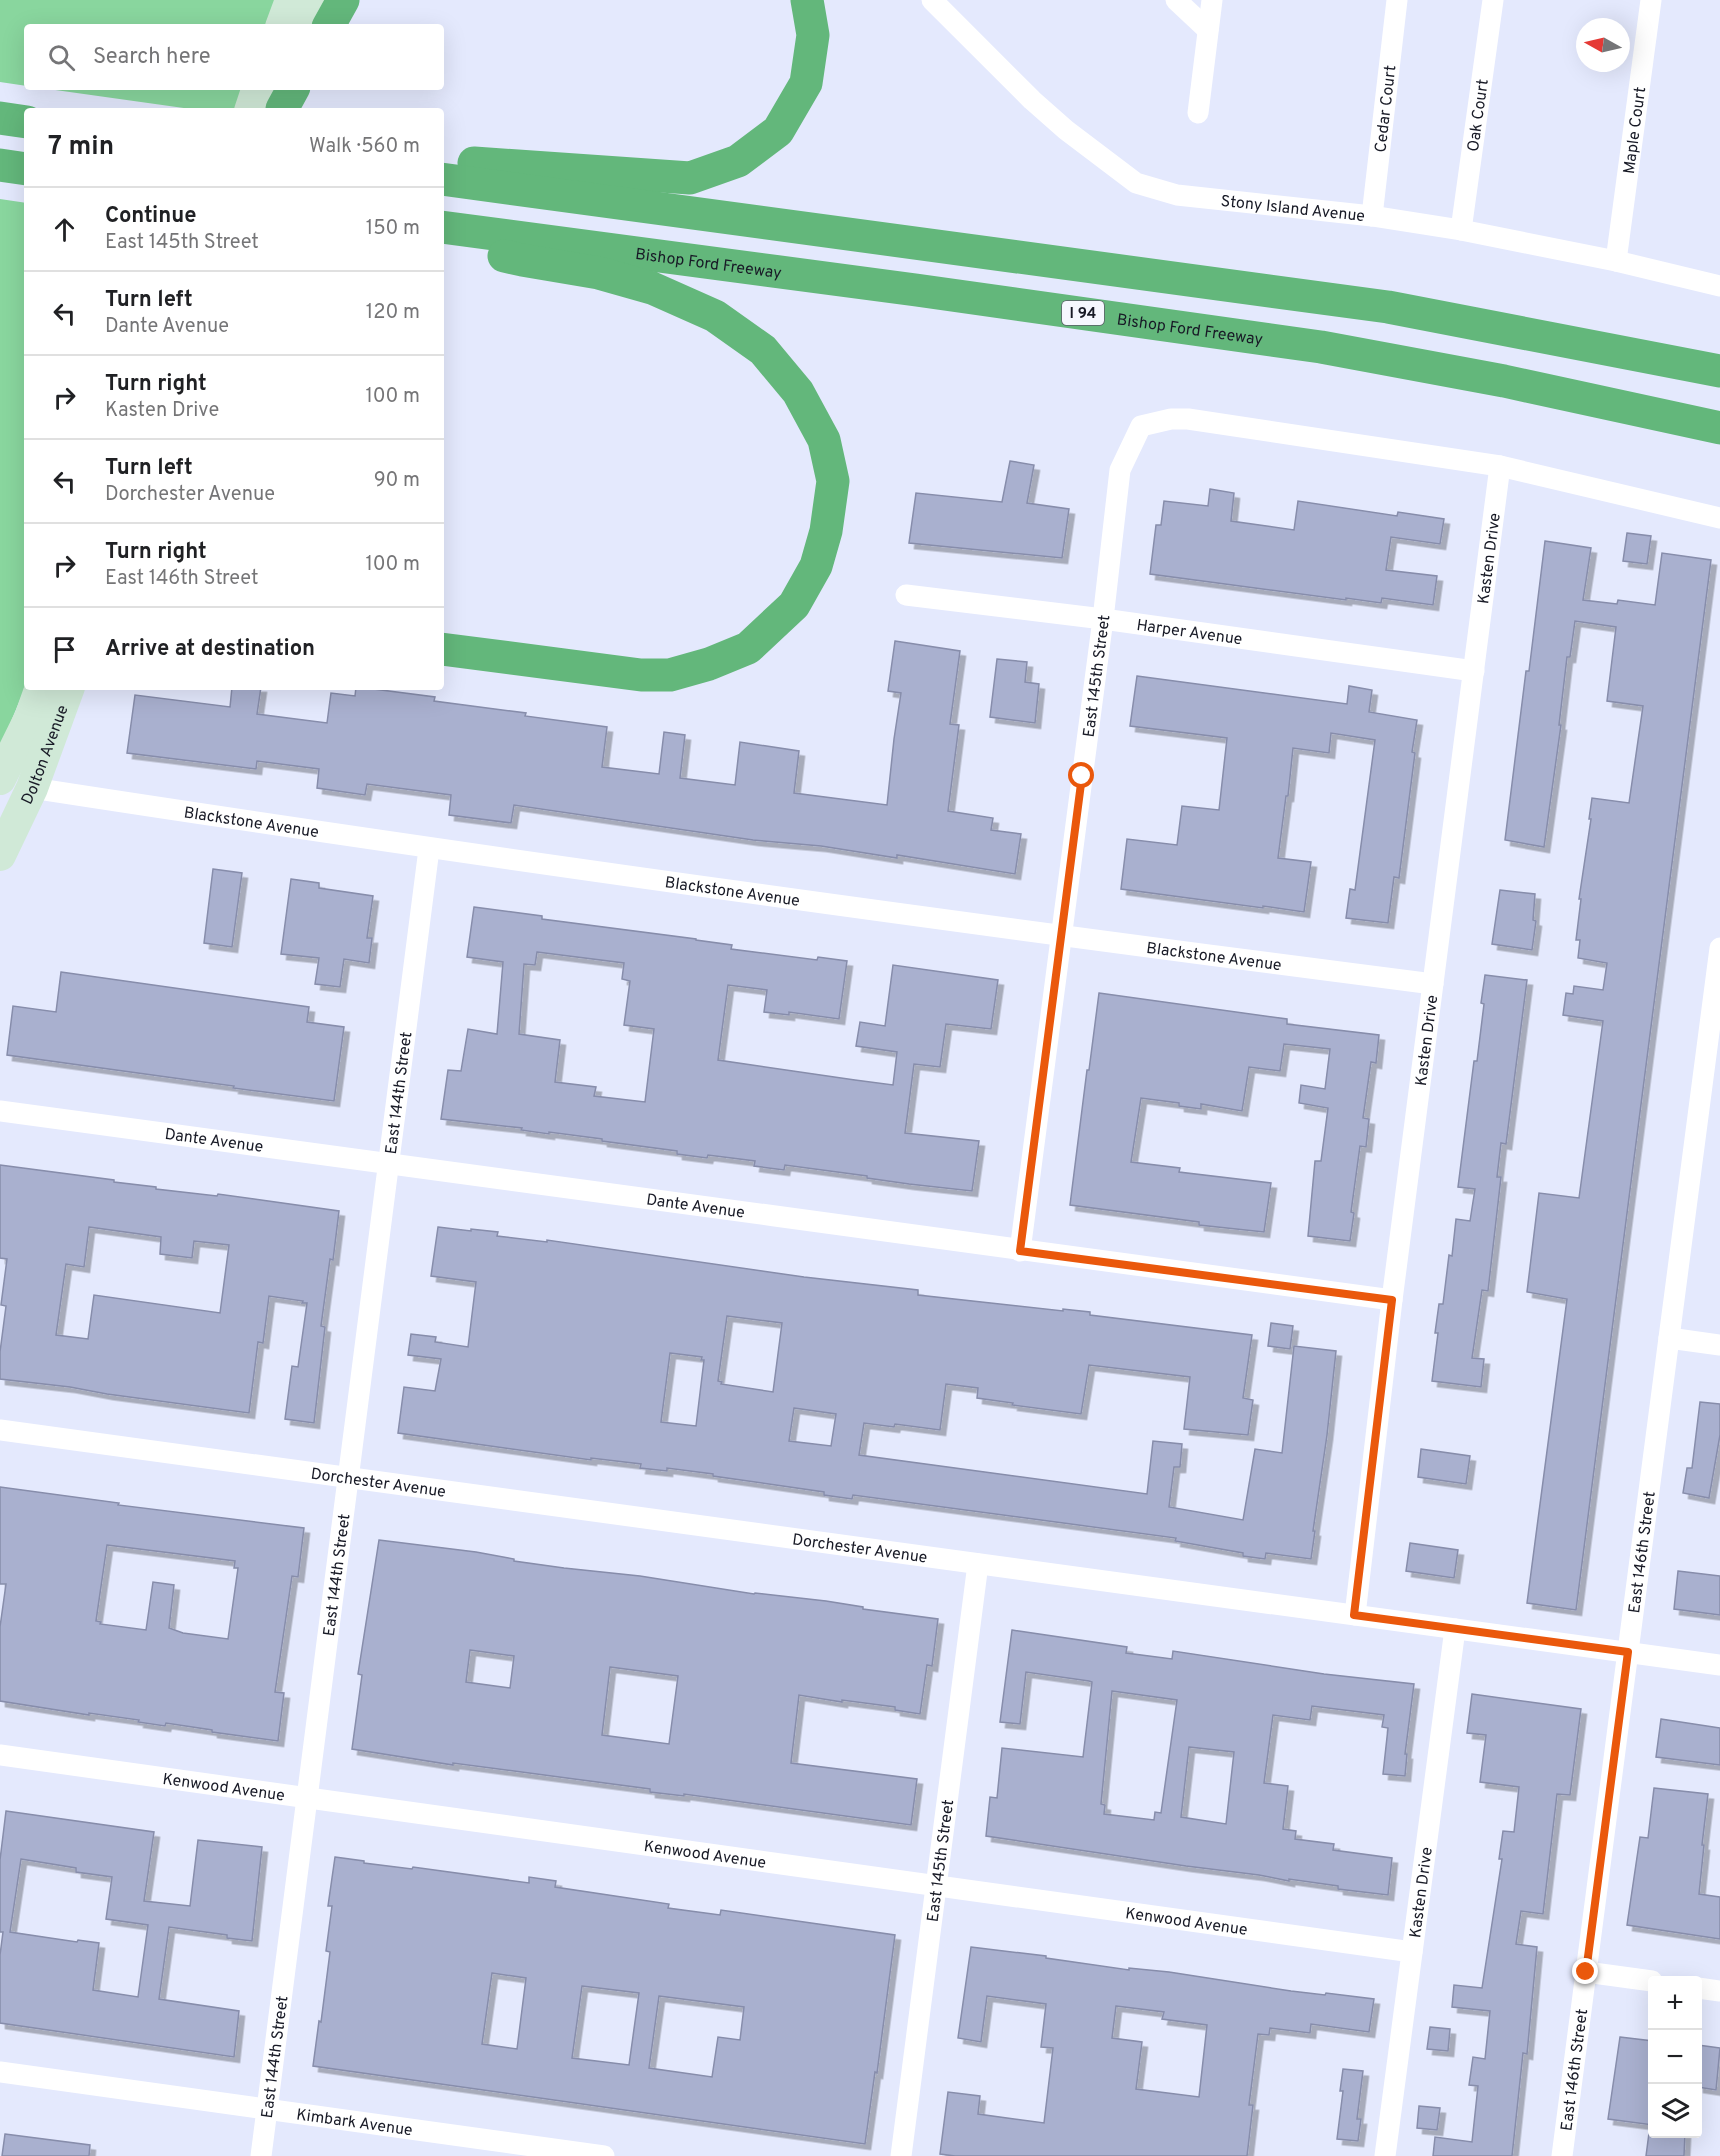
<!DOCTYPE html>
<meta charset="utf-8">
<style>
body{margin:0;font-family:Overpass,sans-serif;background:#f6f6f6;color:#202124}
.controls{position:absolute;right:18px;bottom:18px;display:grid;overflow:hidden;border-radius:6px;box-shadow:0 6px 24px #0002}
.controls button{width:54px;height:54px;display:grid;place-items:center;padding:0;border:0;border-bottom:2px solid #e0e0e0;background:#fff;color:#202124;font:30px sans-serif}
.compass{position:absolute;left:1576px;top:18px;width:54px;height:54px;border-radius:50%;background:#fff;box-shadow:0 6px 24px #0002;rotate:278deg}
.stop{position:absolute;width:18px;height:18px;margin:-14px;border:4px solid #ea580c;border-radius:50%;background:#fff}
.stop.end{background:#ea580c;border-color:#fff;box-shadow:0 2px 6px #0008}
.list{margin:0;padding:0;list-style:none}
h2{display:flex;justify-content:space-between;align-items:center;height:78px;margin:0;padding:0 24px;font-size:26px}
h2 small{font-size:20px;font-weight:400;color:#757577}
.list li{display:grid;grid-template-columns:39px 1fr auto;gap:18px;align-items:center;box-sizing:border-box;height:84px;padding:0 24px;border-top:2px solid #e0e0e0}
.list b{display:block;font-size:22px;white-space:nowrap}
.list p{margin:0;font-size:20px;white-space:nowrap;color:#757577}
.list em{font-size:20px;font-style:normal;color:#757577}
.icon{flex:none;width:33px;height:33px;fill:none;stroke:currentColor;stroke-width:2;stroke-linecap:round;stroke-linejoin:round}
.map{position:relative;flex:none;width:1720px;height:2156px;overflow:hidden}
.search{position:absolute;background:#fff;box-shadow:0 6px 24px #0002;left:24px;top:24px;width:420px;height:66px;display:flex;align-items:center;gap:15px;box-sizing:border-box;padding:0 21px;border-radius:6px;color:#757577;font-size:22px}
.panel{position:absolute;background:#fff;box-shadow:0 6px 24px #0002;left:24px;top:108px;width:420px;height:582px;border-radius:6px}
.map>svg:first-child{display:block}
</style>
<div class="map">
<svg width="1720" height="2156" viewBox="0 0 1720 2156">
<defs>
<filter id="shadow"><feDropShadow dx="5.5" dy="5.5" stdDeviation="0" flood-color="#0004"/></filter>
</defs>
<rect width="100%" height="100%" fill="#e4e9fd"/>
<g fill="#89d69e">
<path d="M0 0H279L269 27H27V86L0 82Z"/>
<path d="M34 87H246L237 111H205Z"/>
<path d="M0 199 27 203V683L0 748Z"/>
</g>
<g fill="#a9b0cf" stroke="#878dab" stroke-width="1.5" fill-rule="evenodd" filter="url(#shadow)">
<path d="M1010 461 1034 465 1027 503 1069 509 1062 558 909 543 916 493 1002 502Z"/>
<path d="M1210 489 1234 493 1231 521 1294 530 1298 501 1397 516 1398 512 1444 519 1440 544 1391 537 1386 570 1437 576 1433 605 1382 598 1381 603 1346 598V600L1150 574 1156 525H1161L1164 501 1208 506Z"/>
<path d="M1627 533 1651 536 1647 564 1623 561Z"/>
<path d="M1545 541 1591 548 1583 600 1617 604 1618 600 1655 605 1662 553 1711 560 1576 1610 1527 1603 1567 1299 1527 1292 1539 1193 1579 1198 1603 1021 1563 1015 1566 993 1573 994 1574 986 1603 990 1607 963 1578 958 1580 940H1576L1581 899H1579L1591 819H1589L1592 798 1629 803 1643 706 1607 701 1616 627 1575 621 1570 657H1567L1559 725H1561L1544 847 1505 840 1526 671H1529Z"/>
<path d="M895 641 960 651 950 724 959 725 948 811 993 818 991 830 1021 834 1015 874 897 855V858L821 846 753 840 514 805 511 823 449 815 451 795 367 784 365 795 317 788 319 769 257 761 256 769 127 753 135 695 230 707 232 687H261L257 714 327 723 331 693 355 696 356 687H358L435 697 434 701 526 713 525 716 607 727 602 767 659 774 664 732 685 735 680 778 735 785 740 742 799 751 794 793 887 805 894 739 901 693 888 691Z"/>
<path d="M997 659 1027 662 1025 682 1039 684 1035 723 990 717Z"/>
<path d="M1137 676 1347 704 1349 686 1372 690 1369 712 1417 720 1412 752 1415 753 1399 878 1394 877 1388 923 1346 918 1350 889 1355 890 1375 740 1331 733 1329 753 1293 748 1288 796H1286L1278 858 1311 862 1304 912 1263 906V908L1121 889 1127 839 1177 845 1182 806 1219 810 1227 738 1130 726Z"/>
<path d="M213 869 242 873 232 947 204 943Z"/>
<path d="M291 879 319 883V888L373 896 367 938H372L369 963 344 959 340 987 315 984 319 958 281 954Z"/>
<path d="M1500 890 1535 894 1533 920 1536 921 1532 950 1492 944Z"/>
<path d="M474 907 542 916V919L696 939V940L732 945 731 949 817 960 818 957 847 961 839 1019 789 1012V1015L764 1012 767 990 728 985 718 1060 855 1080 893 1085 897 1052 856 1046 860 1022 885 1026 893 965 998 980 991 1029 946 1024 940 1067 914 1064 905 1133 979 1141 972 1191 909 1184 867 1178V1176L785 1165 784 1170 754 1166 755 1161 708 1155 707 1158 677 1154V1151L602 1141V1139L549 1132V1134L521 1130 522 1128 441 1119 448 1070 461 1071 468 1029 497 1034 503 962 467 957ZM537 952 624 963 622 979 630 981 624 1025 654 1029 645 1102 594 1096 596 1087 555 1082 560 1040 519 1034 524 964 535 965Z"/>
<path d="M61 972 309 1007 307 1022 344 1027 334 1101 233 1088 234 1086 196 1081 7 1055 13 1006 56 1012Z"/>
<path d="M1485 975 1527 980 1506 1144 1501 1143 1497 1177H1501L1488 1291 1482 1290 1472 1358 1484 1359 1481 1387 1432 1381 1438 1333H1435L1439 1304H1443L1449 1255 1452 1256 1456 1219 1470 1221 1475 1189 1458 1187 1474 1061H1477L1484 1004 1481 1003Z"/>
<path d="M1099 993 1287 1019V1024L1379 1035 1376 1063 1371 1062 1363 1118 1369 1119 1366 1147 1360 1146 1351 1212 1354 1213 1350 1241 1308 1236 1315 1161H1321L1328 1108 1299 1103 1301 1085 1325 1089 1330 1049 1284 1044 1280 1071 1249 1067 1242 1111 1201 1104V1109L1179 1106V1103L1141 1098 1131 1162 1180 1168 1179 1172 1271 1183 1264 1232 1199 1225V1222L1070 1205 1087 1070H1089Z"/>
<path d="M0 1165 114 1180V1182L156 1187V1189L217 1196 218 1194 339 1211 333 1260 330 1259 321 1326 325 1327 314 1423 285 1419 292 1366 298 1367 307 1303H302L303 1301 269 1296 263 1343 258 1342 249 1413 107 1394 70 1387 0 1379V1352L6 1306 1 1305 7 1259 0 1258ZM89 1227 161 1237 160 1254 192 1258 194 1241 229 1245 220 1313 94 1295 88 1339 56 1335 66 1264 84 1267Z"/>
<path d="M438 1227 471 1231V1229L498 1232 497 1236 547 1242V1240L804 1277 918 1290V1295L1063 1311V1309L1090 1312V1315L1252 1335 1243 1398 1253 1400 1248 1435 1184 1429 1190 1377 1089 1365 1081 1414 1012 1405 1013 1403 977 1398 978 1388 946 1384 940 1430 895 1424 894 1427 864 1423 859 1455 1147 1494 1153 1441 1182 1444 1180 1467H1174L1169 1507 1243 1520 1255 1449 1282 1453 1294 1346 1336 1351 1327 1435 1313 1531H1315L1311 1559 1266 1553 1265 1559 1243 1556V1553L1175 1541 1176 1538 853 1495 852 1499 824 1495V1492L713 1476V1474L667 1468V1471L640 1468 641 1464 591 1458V1460L398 1433 404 1387 435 1391 441 1359 408 1355 411 1334 436 1337 435 1342 468 1347 476 1282 431 1276ZM727 1316 782 1323 773 1392 721 1384 722 1382 718 1381ZM670 1353 702 1357 701 1360H704L696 1426 661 1422ZM794 1408 836 1414 831 1446 789 1441Z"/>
<path d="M1271 1323 1293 1326 1290 1349 1268 1346Z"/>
<path d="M1700 1402 1720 1404V1435L1709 1498 1683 1493 1687 1468H1692Z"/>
<path d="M1421 1449 1470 1456 1466 1484 1418 1477Z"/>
<path d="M0 1487 119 1503 118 1505 304 1528 298 1577 292 1576 275 1692 284 1693 278 1741 212 1732V1730L166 1723 165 1726 138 1722 139 1720 89 1713V1715L0 1701V1627L6 1584H0ZM107 1545 235 1561 234 1568H238L228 1639 183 1633 169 1628 174 1585 153 1582 146 1630 100 1624 101 1622 96 1621Z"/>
<path d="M379 1540 476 1552 514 1559V1561L564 1568 640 1576 754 1594 755 1593 826 1601 863 1607V1609L938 1619 932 1666 927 1665 920 1714 895 1710V1707L842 1700V1702L799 1695 791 1763 917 1779 911 1825 684 1794V1796L650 1792V1789L453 1763V1765L352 1749 362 1675 358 1674ZM470 1650 514 1656 510 1688 466 1682ZM610 1667 678 1676 669 1744 602 1735Z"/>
<path d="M1410 1543 1458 1550 1454 1578 1406 1571Z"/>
<path d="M1678 1571 1720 1576V1615L1674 1609Z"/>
<path d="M1012 1630 1127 1647 1126 1653 1172 1659 1173 1651 1324 1674 1414 1684 1405 1754H1407L1405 1776 1383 1774 1388 1728 1382 1727 1384 1715 1312 1706 1310 1720 1273 1715 1264 1783 1288 1786 1283 1829 1296 1831 1295 1839 1334 1844 1333 1850 1392 1858 1388 1895 1338 1889V1886L1289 1879V1881L1259 1875 1186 1866 986 1836 990 1797 997 1798 1002 1748 1083 1757 1092 1682 1089 1681 1026 1672 1020 1724 1000 1722ZM1112 1691 1177 1700 1161 1813 1155 1812 1154 1820 1104 1814 1105 1805 1101 1804ZM1189 1747 1234 1752 1226 1824 1181 1817Z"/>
<path d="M1472 1694 1581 1709 1570 1795 1557 1794 1543 1914 1521 1911 1516 1944 1537 1947 1527 2054 1523 2053 1512 2156H1433L1435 2137 1472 2142 1478 2086 1469 2085 1473 2057 1485 2059 1490 2011 1452 2007 1454 1985 1482 1988 1502 1859H1499L1503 1831 1514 1832 1519 1787 1480 1782 1486 1735 1467 1733Z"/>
<path d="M1661 1719 1720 1728V1765L1656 1757Z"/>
<path d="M1654 1788 1708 1794 1702 1845H1704L1699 1894 1720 1897V1939L1627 1925 1640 1837 1648 1838Z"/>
<path d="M6 1811 154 1832 144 1901 190 1906 198 1840 262 1847 252 1941 227 1938V1935L169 1927 159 1999 239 2011 234 2057 0 2023V1955L3 1932H0V1860ZM21 1859 76 1868V1872L112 1877 106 1919 148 1925 138 1997 93 1990 99 1943 78 1940 77 1942 10 1932Z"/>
<path d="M335 1857 364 1861V1863L412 1869 413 1867 529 1883V1877L556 1881 555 1887 669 1904 668 1908 720 1915 721 1910 895 1935 877 2073 875 2072 865 2144 313 2066 319 2021 321 2022 330 1952 326 1951 332 1906H328ZM492 1973 526 1978 517 2049 482 2044ZM582 1986 639 1993 629 2065 572 2058ZM659 1996 744 2007 740 2040 718 2037 712 2077 649 2068Z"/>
<path d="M971 1947 1046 1956V1958L1129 1970V1968L1169 1972 1291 1991 1325 1995 1326 1993 1374 1999 1369 2032 1311 2024 1310 2033 1270 2028 1269 2035 1258 2034 1249 2105H1253L1247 2156H955L940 2154 948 2092 980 2096 978 2114 1044 2123 1053 2048 1041 2047 1046 2004 987 1996 981 2042 958 2038ZM1116 2006 1164 2012 1162 2019 1207 2025 1199 2097 1136 2089 1142 2042 1112 2038Z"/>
<path d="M1430 2027 1450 2029 1448 2051 1427 2049Z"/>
<path d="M1620 2037 1653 2041V2125L1608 2119Z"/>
<path d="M1698 2045 1720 2048 1716 2090 1698 2087Z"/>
<path d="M1343 2069 1363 2071 1357 2119H1361L1358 2141 1337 2139 1343 2091H1340Z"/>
<path d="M1419 2106 1440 2108 1437 2130 1417 2128Z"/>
<path d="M1649 2133H1685L1684 2156H1646Z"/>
<path d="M5 2134 90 2145 89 2156H2Z"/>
</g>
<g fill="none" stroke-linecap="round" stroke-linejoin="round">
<g stroke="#fff" stroke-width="21">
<path id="s1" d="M932 0 1032 100 1066 130 1136 183 1177 195 1372 216 1461 230 1616 261 1720 286"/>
<path d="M1176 0 1208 30"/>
<path d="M1198 113 1212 0"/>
<path id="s2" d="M1372 216 1397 0"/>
<path id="s3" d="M1461 230 1493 0"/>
<path id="s4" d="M1616 261 1651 0"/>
<path id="s5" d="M906 595 1103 619 1474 671"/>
<path id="s6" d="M32 788C498 860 965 924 1433 984"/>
<path id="s7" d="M0 1111C464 1172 928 1238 1392 1300"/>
<path id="s8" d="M1020 1251 1103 619 1120 470 1141 426 1171 419H1188L1500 466 1720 518"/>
<path d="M1669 1338 1720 1345"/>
<path id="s9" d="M0 1430 1720 1665"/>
<path id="s10" d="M1355 1615 1392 1300 1500 466"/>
<path id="s11" d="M0 1755 1412 1952"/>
<path d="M1586 1972 1652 1981"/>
<path d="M1698 1988 1720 1991"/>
<path id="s12" d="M0 2072 604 2156"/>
<path id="s13" d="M261 2156 429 849"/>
<path id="s14" d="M901 2156 978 1564"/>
<path id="s15" d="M1385 2156 1455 1629"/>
<path id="s16" d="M1562 2156 1720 948"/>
</g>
<g stroke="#d0e9d7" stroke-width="32">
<path d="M281 27 291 0"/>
<path d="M313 27 323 0"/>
<path d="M250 111 258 87"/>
<path d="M0 779 30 718 41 687"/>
<path id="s17" d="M0 855 32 788 69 687"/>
</g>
<g stroke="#63b77b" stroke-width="33">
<path d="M328 27 343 0"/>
<path d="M282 109 294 87"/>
<path d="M0 118 27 122"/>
<path d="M474 163 690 178 738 161 778 131 806 83 813 35 807 0"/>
<path d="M0 165 27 169"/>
<path d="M441 179 1388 307 1720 371"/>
<path id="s18" d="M441 227 916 290 1321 347 1504 381 1720 428"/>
<path d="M441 649 641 675H670L709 664 748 648 794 605 816 566 826 531 833 481 824 440 798 392 763 350 715 316 652 288 599 273 522 260 504 256"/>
</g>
</g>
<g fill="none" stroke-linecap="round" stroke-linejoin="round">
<path stroke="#ea580c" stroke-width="8" d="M1082 776 1020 1251 1392 1300 1354 1615 1628 1652 1586 1972"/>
</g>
<g text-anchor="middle" stroke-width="6" stroke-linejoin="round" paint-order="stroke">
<rect fill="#f5f7fe" stroke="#5a5c67" stroke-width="1.5" x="1062" y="301" width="42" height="24" rx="4.5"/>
<g font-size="15" font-weight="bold" fill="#181a26">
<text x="1083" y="318">I 94</text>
</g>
<g font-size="16" fill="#181a26" stroke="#f5f7fe">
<text dy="6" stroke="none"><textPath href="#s2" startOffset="108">Cedar Court</textPath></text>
<text dy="6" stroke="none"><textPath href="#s3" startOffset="116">Oak Court</textPath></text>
<text dy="6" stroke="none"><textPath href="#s4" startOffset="132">Maple Court</textPath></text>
<text dy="6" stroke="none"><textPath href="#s1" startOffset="434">Stony Island Avenue</textPath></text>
<text dy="6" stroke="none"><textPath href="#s18" startOffset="270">Bishop Ford Freeway</textPath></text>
<text dy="6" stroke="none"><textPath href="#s18" startOffset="756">Bishop Ford Freeway</textPath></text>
<text dy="6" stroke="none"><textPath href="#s10" startOffset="1065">Kasten Drive</textPath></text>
<text dy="6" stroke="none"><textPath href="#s5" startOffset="286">Harper Avenue</textPath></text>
<text dy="6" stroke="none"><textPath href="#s8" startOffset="580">East 145th Street</textPath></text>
<text dy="6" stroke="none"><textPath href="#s17" startOffset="110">Dolton Avenue</textPath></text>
<text dy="6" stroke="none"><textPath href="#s6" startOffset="222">Blackstone Avenue</textPath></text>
<text dy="6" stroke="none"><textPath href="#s6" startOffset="708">Blackstone Avenue</textPath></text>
<text dy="6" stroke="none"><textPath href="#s6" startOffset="1194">Blackstone Avenue</textPath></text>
<text dy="6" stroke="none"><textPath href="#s10" startOffset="579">Kasten Drive</textPath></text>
<text dy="6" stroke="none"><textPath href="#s13" startOffset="1072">East 144th Street</textPath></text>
<text dy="6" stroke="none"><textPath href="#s7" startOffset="216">Dante Avenue</textPath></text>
<text dy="6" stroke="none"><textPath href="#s7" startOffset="702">Dante Avenue</textPath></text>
<text dy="6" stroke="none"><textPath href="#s9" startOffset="382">Dorchester Avenue</textPath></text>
<text dy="6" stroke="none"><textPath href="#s9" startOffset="868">Dorchester Avenue</textPath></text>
<text dy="6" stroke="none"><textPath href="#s16" startOffset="609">East 146th Street</textPath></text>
<text dy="6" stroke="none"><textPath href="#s13" startOffset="586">East 144th Street</textPath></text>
<text dy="6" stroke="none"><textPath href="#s11" startOffset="226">Kenwood Avenue</textPath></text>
<text dy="6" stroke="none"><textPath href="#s11" startOffset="712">Kenwood Avenue</textPath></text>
<text dy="6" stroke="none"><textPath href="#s14" startOffset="298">East 145th Street</textPath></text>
<text dy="6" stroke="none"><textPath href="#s15" startOffset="266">Kasten Drive</textPath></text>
<text dy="6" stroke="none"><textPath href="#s11" startOffset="1198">Kenwood Avenue</textPath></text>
<text dy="6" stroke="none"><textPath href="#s13" startOffset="100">East 144th Street</textPath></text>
<text dy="6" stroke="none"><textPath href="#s16" startOffset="87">East 146th Street</textPath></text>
<text dy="6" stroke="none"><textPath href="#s12" startOffset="358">Kimbark Avenue</textPath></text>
</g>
</g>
</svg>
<div class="controls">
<button>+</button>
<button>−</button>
<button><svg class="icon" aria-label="layers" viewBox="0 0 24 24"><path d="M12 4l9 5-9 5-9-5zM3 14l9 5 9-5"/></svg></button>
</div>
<svg class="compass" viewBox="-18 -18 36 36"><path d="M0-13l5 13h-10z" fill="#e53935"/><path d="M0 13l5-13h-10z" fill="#757577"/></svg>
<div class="stop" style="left:1082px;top:776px"></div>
<div class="stop end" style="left:1586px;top:1972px"></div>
<div class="search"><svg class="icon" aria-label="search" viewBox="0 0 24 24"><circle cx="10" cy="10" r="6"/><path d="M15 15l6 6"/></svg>Search here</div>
<section class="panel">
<h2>7 min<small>Walk · 560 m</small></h2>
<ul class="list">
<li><svg class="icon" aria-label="ahead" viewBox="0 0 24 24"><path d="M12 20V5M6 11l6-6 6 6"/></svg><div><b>Continue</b><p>East 145th Street</p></div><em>150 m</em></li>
<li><svg class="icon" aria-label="left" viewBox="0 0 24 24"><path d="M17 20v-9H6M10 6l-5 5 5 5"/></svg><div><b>Turn left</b><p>Dante Avenue</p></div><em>120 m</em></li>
<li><svg class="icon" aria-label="right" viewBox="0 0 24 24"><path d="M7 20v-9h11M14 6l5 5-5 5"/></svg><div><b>Turn right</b><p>Kasten Drive</p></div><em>100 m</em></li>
<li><svg class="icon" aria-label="left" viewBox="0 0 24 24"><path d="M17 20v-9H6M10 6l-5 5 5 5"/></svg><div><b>Turn left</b><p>Dorchester Avenue</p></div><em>90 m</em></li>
<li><svg class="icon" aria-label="right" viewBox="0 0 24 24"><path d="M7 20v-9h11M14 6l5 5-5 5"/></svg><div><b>Turn right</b><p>East 146th Street</p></div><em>100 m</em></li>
<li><svg class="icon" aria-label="arrive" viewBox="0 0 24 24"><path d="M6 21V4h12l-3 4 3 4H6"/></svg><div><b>Arrive at destination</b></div></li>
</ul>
</section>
</div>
